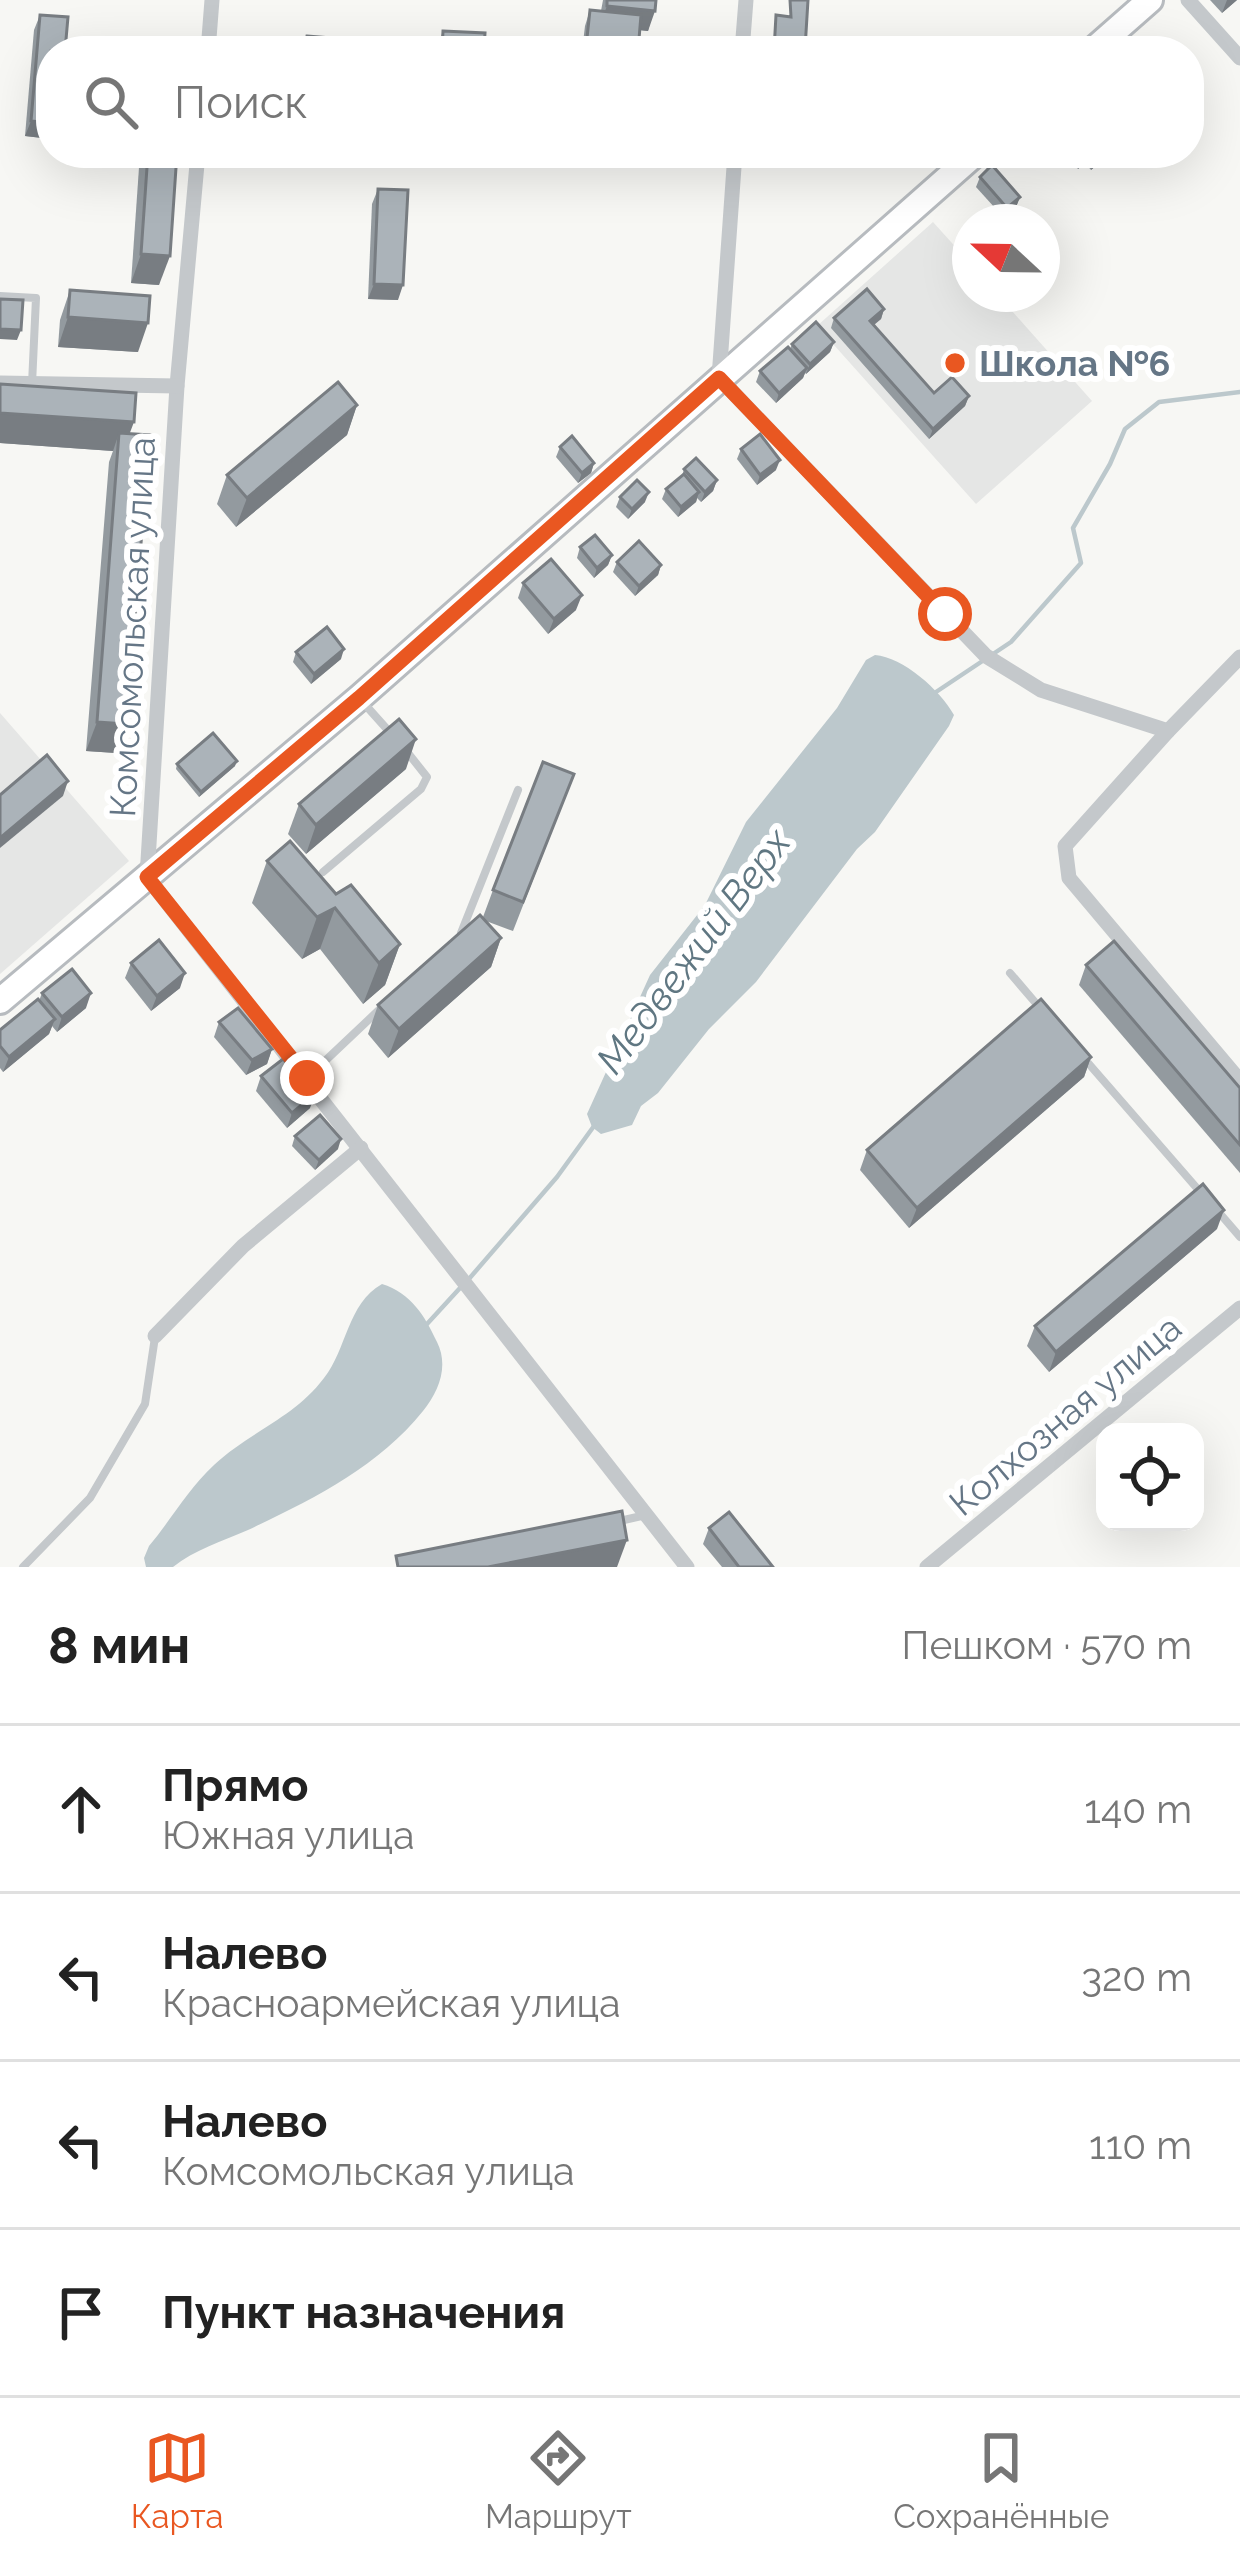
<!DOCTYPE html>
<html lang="ru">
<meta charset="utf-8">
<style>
body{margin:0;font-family:Raleway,sans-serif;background:#f6f6f6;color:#222}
.controls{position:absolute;right:36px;bottom:36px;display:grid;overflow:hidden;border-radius:24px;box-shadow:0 12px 48px #0002}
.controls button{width:108px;height:108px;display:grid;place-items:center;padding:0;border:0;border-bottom:3px solid #e0e0e0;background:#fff;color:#222;font:60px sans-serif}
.compass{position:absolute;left:952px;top:204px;width:108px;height:108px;border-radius:50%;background:#fff;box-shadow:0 12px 48px #0002;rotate:292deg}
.stop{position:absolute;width:36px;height:36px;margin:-27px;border:9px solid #e95721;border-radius:50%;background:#fff}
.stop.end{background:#e95721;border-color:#fff;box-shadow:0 3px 12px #0008}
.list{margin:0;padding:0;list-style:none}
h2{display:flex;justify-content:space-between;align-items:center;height:156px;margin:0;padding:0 48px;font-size:51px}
h2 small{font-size:39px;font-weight:400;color:#767676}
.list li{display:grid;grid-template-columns:78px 1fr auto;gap:36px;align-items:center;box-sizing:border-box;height:168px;padding:0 48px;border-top:3px solid #e0e0e0}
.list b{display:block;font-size:45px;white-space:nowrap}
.list p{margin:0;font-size:39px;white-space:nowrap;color:#767676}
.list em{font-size:39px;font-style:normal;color:#767676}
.icon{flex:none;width:66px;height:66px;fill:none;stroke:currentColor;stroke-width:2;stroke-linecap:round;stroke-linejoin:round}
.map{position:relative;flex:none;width:1240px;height:1567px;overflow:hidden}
.search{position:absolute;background:#fff;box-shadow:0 12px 48px #0002;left:36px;right:36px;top:36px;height:132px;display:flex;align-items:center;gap:30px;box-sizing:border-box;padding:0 42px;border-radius:48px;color:#767676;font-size:45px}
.sheet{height:828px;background:#fff}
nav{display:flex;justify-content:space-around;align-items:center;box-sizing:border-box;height:168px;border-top:3px solid #e0e0e0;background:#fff;font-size:33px;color:#767676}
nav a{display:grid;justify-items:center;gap:6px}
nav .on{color:#e95721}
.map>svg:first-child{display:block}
</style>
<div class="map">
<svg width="1240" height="1567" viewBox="0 0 1240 1567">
<rect width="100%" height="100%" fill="#f7f7f4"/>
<g fill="#e5e6e5">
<path d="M933 222 970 263V294H997L1092 401 976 504 817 326Z"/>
<path d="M0 713 129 861 0 974Z"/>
</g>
<g fill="#bcc8cc">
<path d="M875 655C903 657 940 690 954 715L949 726 875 832 857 849 756 982 709 1029 658 1093 641 1106 632 1125 601 1134 592 1127 587 1114 650 975 705 905 746 822 837 708 866 660Z"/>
<path d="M382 1284C411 1293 425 1316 437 1342 449 1366 439 1391 423 1411 377 1468 313 1499 248 1530 223 1541 194 1550 173 1567H146L144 1558 149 1546C171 1520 188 1489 214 1465 250 1431 293 1419 324 1378 347 1349 347 1304 382 1284Z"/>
</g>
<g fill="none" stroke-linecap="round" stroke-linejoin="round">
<g stroke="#bcc8cc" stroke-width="4.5">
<path d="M993 654 1011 642 1081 563 1073 528 1110 464 1125 429 1159 402 1240 392"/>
<path d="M933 694 984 660"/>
<path d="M468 1280 557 1177 594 1126"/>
<path d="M427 1324 460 1288"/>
</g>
<g stroke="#b7bbbf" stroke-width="30">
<g id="primary">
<path d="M1092 51 1150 0"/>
<path d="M0 1001 359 698 976 153"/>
</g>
</g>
<g stroke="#c4c8cb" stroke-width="8">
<path d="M0 296 36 298 32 384"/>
<path d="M360 699 394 737"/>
<path d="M323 872 421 789 427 777 404 748"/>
<path d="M461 933 518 790"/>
<path d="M1010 973 1040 1008"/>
<path d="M1082 1056 1202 1194"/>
<path d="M307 1078 380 1009"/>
<path d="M1216 1209 1240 1237"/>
<path d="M615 1522 646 1515"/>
<path d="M23 1567 90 1498 145 1404 155 1337"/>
</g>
<g stroke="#c4c8cb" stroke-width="15">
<path d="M1188 0 1240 58"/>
<path d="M208 51 212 0"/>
<path d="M742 51 746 0"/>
<path d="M198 153 177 386 147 877 687 1567"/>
<path d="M735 153 719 378 986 656 1041 690 1168 731"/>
<path d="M0 383 177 386"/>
<path d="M1240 657 1168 731 1065 846 1069 878 1240 1081"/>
<path d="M155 1336 243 1246 361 1148"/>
<path d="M927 1567 1240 1308"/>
</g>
<use href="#primary" stroke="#fff" stroke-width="24"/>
</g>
<g fill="#939a9f">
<path d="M603 0H656L648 31 640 30 638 51H582L585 26 590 10 601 11Z"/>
<path d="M1210 0H1237L1222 13Z"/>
<path d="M40 15 51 51V139L25 136 34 30Z"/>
<path d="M443 31 484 51H436Z"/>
<path d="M140 153H177L159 285 131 283Z"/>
<path d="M1074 153H1110L1091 170 1085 163 1078 169 1071 161Z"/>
<path d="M980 177 1020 197 1016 207 1004 218 976 187Z"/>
<path d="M378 189 398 300 368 299 372 204Z"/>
<path d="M70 290 138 352 58 347 60 320Z"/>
<path d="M884 309 881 319 874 325 934 393 969 396 965 406 929 439 831 328 834 318Z"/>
<path d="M834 342 830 352 806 374 805 373 803 378 776 403 756 382 760 371 790 349 792 344Z"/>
<path d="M357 405 347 435 236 527 217 504 227 475Z"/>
<path d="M130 434 126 724 116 753 86 751 109 462 113 451 0 443Z"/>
<path d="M560 447 594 463 591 473 578 483 556 457Z"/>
<path d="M741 449 776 470 757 485 737 459Z"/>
<path d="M684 469 717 480 713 491 701 502 697 498 696 502 678 517 662 499 666 489 682 476Z"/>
<path d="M620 497 645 502 628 519 616 507Z"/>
<path d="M580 547 612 555 608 565 594 578 577 558Z"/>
<path d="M617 562 661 565 658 575 635 596 613 572Z"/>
<path d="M523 583 576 610 548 634 518 598Z"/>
<path d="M296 652 341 659 311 684 293 662Z"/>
<path d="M177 764 235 766 199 797 176 769Z"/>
<path d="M406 769 306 854 288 834 299 804Z"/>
<path d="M563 803 513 931 486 921 501 938 491 967 388 1058 368 1034 378 1005 483 917 493 890Z"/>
<path d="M267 861 336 894 400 944 385 985 363 1004 320 949 302 959 252 903Z"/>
<path d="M131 963 180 988 151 1011 125 978Z"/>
<path d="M1086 965 1240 1088V1173L1079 985Z"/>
<path d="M42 993 86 1008 57 1032 52 1026 49 1034 3 1072 0 1068V1030L39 1001Z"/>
<path d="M219 1022 272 1049 267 1064 246 1075 214 1037Z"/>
<path d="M1091 1057 1084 1077 909 1228 860 1170 867 1150Z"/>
<path d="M261 1076 310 1108 287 1128 256 1091Z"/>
<path d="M295 1136 338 1149 315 1170 292 1146Z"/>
<path d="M1217 1229 1049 1372 1027 1346 1035 1326Z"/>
<path d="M709 1528 773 1567H722L703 1544Z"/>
</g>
<g fill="#787d82">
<path d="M1227 0H1237L1222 13Z"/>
<path d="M607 6 655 11 648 31 599 26Z"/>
<path d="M31 121 51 123V139L25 136Z"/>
<path d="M435 153H478L474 165 432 163Z"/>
<path d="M1088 153 1085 163 1078 169 1084 154Z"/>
<path d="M1099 153H1110L1091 170 1096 155Z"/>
<path d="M1020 197 1016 207 1004 218 1007 208Z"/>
<path d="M141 254 170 256 159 285 131 283Z"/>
<path d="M374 284 403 285 398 300 368 299Z"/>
<path d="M884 309 881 319 866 331 870 321Z"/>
<path d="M68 317 148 323 138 352 58 347Z"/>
<path d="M0 329 21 330 17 340 0 339Z"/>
<path d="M834 342 830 352 806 374 810 364Z"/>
<path d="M807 368 803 378 776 403 779 393Z"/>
<path d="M969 396 965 406 929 439 933 429Z"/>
<path d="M357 405 347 435 236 527 247 498Z"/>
<path d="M0 413 134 422 123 451 119 433 113 451 0 443Z"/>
<path d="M780 460 776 470 757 485 760 475Z"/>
<path d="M594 463 591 473 578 483 582 473Z"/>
<path d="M717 480 713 491 701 502 705 492Z"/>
<path d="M649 492 645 502 628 519 632 509Z"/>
<path d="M699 492 696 502 678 517 681 507Z"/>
<path d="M612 555 608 565 594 578 597 568Z"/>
<path d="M661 565 658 575 635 596 639 586Z"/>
<path d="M582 595 576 610 548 634 554 619Z"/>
<path d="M344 649 341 659 311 684 314 674Z"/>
<path d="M97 722 126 724 116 753 86 751Z"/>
<path d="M416 739 406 769 306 854 316 825Z"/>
<path d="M237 761 235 766 199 797 201 792Z"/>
<path d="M68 781 63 796 0 848V838Z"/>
<path d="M335 908 320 949 302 959 317 917Z"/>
<path d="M501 938 491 967 388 1058 399 1029Z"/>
<path d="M400 944 385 985 363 1004 379 963Z"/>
<path d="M185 973 180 988 151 1011 157 996Z"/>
<path d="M91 993 86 1008 57 1032 62 1017Z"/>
<path d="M55 1019 49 1034 3 1072 9 1057Z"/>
<path d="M272 1049 267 1064 246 1075 252 1060Z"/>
<path d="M1091 1057 1084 1077 909 1228 917 1208Z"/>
<path d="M316 1093 310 1108 287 1128 292 1113Z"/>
<path d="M341 1139 338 1149 315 1170 319 1160Z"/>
<path d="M1224 1210 1217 1229 1049 1372 1056 1352Z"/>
<path d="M627 1540 617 1567H488Z"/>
</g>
<g fill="#abb3b9" stroke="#787d82" stroke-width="3">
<path d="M607 0H656L655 11 607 6Z"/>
<path d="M790 0H808L805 49 793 47 792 51H774L776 15 791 17Z"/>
<path d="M590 10 641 15 638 51 586 47Z"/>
<path d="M40 15 68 17 65 51H51V123L31 121Z"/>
<path d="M443 31 485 33 484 51H442Z"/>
<path d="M307 36 367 41V51H305Z"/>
<path d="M155 46 177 49 176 51H154Z"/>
<path d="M148 153H177L170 256 141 254Z"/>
<path d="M992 165 1020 197 1007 208 980 177Z"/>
<path d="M378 189 408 190 403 285 374 284Z"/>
<path d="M867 289 884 309 870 321 934 393 952 377 969 396 933 429 834 318Z"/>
<path d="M70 290 150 296 148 323 68 317Z"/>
<path d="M0 299 23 300 21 330 0 329Z"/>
<path d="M816 322 834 342 810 364 792 344Z"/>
<path d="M788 347 807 368 779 393 760 371Z"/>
<path d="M338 382 357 405 247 498 227 475Z"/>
<path d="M0 384 136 393 134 422 0 413Z"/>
<path d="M119 433 150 435 126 724 97 722Z"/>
<path d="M760 434 780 460 760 475 741 449Z"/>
<path d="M572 436 594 463 582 473 560 447Z"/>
<path d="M696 458 717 480 705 492 684 469Z"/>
<path d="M684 474 699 492 681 507 666 489Z"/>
<path d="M637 480 649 492 632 509 620 497Z"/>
<path d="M595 535 612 555 597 568 580 547Z"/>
<path d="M639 541 661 565 639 586 617 562Z"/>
<path d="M551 559 582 595 554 619 523 583Z"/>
<path d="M327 627 344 649 314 674 296 652Z"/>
<path d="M399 719 416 739 316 825 299 804Z"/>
<path d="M213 733 237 761 201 792 177 764Z"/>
<path d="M47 755 68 781 0 838V795Z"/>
<path d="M543 762 574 774 523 902 493 890Z"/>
<path d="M290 841 336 894 351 885 400 944 379 963 335 908 317 917 267 861Z"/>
<path d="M480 915 501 938 399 1029 378 1005Z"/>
<path d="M159 940 185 973 157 996 131 963Z"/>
<path d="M1114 941 1240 1088V1145L1086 965Z"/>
<path d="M72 969 91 993 62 1017 42 993Z"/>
<path d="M38 999 55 1019 9 1057 0 1046V1030Z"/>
<path d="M1041 999 1091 1057 917 1208 867 1150Z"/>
<path d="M238 1008 272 1049 252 1060 219 1022Z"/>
<path d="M283 1059 316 1093 292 1113 261 1076Z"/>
<path d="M320 1115 341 1139 319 1160 295 1136Z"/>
<path d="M1203 1184 1224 1210 1056 1352 1035 1326Z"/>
<path d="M622 1511 627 1540 488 1567H398L396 1556Z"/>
<path d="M729 1512 773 1567H739L709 1528Z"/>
</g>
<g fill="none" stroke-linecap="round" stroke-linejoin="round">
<path stroke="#e95721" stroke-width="15" d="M307 1078 147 877 359 698 719 378 945 614"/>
</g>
<circle fill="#e95721" stroke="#fff" stroke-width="4.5" cx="955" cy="363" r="12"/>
<g text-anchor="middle" stroke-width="12" stroke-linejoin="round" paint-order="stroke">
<g font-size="36" font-weight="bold" fill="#657686" stroke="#fff" text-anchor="start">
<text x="979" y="376">Школа №6</text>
</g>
<g font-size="36" fill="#657686" stroke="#fff">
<text transform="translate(132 627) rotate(-87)" y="13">Комсомольская улица</text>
<text transform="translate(1065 1415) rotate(-40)" y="13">Колхозная улица</text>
</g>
<g font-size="39" font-style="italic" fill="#607782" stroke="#fff">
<text transform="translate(693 951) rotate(-53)" y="14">Медвежий Верх</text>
</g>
</g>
</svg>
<div class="controls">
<button><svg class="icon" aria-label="locate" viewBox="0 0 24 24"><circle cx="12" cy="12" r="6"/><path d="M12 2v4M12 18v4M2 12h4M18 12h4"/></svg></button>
</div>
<svg class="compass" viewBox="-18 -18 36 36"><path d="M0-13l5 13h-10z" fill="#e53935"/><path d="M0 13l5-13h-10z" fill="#767676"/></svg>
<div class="stop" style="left:945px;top:614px"></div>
<div class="stop end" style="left:307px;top:1078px"></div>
<div class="search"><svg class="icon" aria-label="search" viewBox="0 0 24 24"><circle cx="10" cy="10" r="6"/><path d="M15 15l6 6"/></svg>Поиск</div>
</div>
<section class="sheet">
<h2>8 мин<small>Пешком · 570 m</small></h2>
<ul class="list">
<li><svg class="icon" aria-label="ahead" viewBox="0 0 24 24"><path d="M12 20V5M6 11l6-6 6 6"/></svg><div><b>Прямо</b><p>Южная улица</p></div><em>140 m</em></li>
<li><svg class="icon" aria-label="left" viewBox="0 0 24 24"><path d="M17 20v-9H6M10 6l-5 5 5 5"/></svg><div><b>Налево</b><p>Красноармейская улица</p></div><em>320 m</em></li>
<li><svg class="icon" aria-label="left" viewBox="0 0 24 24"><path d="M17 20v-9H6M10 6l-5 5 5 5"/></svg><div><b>Налево</b><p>Комсомольская улица</p></div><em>110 m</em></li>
<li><svg class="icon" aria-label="arrive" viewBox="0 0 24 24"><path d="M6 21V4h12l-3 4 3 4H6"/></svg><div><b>Пункт назначения</b></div></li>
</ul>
</section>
<nav>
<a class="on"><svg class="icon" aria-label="map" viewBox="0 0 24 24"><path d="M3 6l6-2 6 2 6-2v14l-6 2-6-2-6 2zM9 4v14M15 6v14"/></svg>Карта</a>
<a><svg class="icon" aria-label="directions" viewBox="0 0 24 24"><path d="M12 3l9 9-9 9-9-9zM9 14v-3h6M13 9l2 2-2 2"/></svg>Маршрут</a>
<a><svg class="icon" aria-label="saved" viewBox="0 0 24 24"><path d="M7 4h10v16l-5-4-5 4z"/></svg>Сохранённые</a>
</nav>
